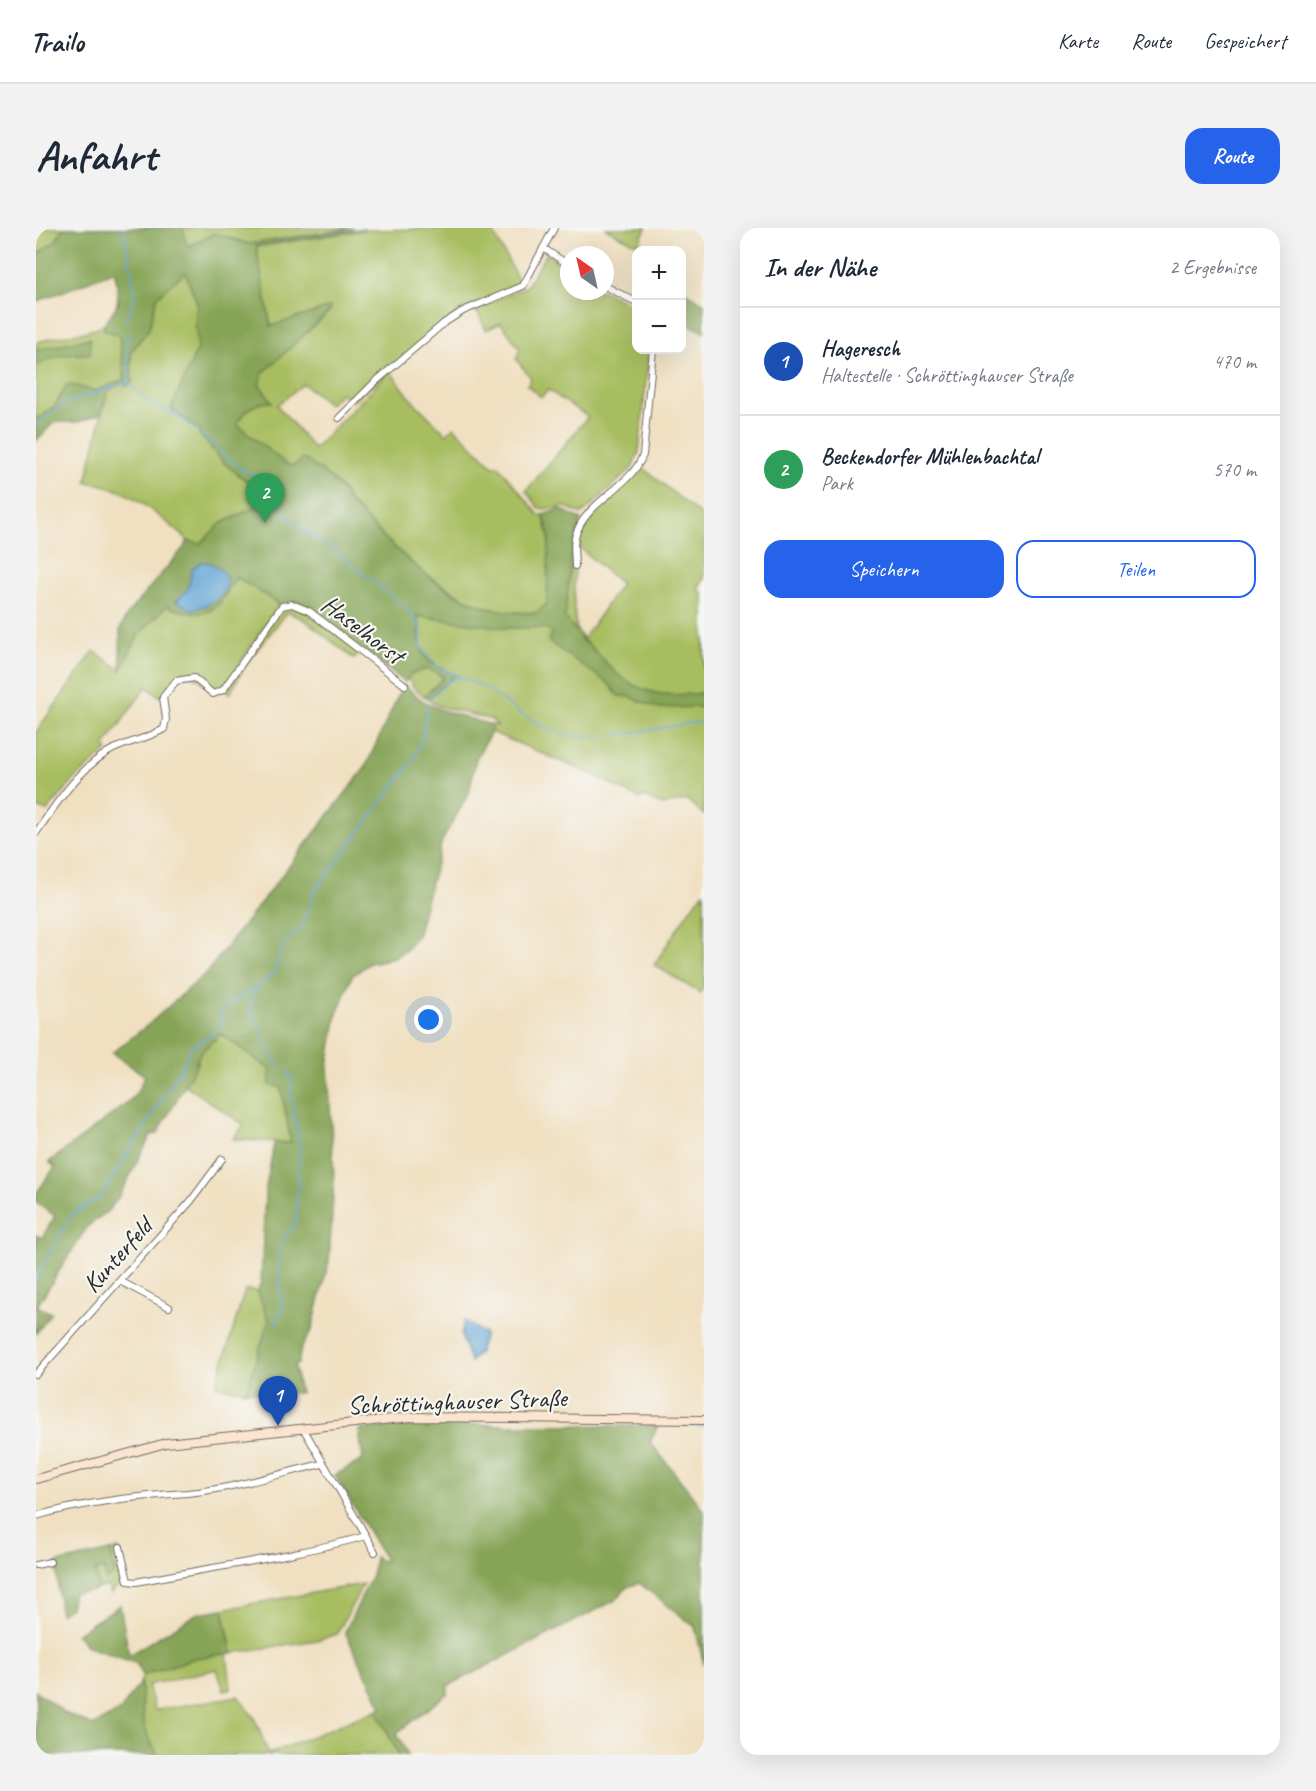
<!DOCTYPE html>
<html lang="de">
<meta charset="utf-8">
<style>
body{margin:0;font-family:Caveat,sans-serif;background:#f2f2f3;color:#1f2937}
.controls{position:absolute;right:18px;top:18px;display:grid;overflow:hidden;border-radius:12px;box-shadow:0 6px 24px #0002}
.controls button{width:54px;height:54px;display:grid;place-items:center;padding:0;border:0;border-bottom:2px solid #e0e1e3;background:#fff;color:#1f2937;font:30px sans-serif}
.compass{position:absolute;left:524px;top:18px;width:54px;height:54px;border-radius:50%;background:#fff;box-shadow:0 6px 24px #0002;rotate:326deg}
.you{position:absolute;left:393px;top:792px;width:21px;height:21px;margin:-15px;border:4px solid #fff;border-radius:50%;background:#1a73e8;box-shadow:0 0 0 9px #1a73e833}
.badge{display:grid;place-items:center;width:39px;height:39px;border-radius:50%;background:#2563eb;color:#fff;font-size:20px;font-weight:700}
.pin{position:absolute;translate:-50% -50px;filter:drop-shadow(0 2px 3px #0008)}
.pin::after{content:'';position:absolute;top:32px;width:21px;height:18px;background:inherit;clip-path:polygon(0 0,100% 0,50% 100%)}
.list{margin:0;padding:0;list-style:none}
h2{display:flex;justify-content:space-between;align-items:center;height:78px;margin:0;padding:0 24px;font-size:26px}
h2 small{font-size:20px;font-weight:400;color:#747a83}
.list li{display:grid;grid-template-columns:39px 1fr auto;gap:18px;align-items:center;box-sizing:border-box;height:108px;padding:0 24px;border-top:2px solid #e0e1e3}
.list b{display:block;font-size:22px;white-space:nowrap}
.list p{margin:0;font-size:20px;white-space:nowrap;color:#747a83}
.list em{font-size:20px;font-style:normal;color:#747a83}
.actions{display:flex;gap:12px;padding:18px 24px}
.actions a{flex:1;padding:14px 0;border:2px solid #2563eb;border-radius:18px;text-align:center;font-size:21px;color:#2563eb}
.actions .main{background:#2563eb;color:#fff}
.map{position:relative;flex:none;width:668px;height:1527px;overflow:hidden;border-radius:18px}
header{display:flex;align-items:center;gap:36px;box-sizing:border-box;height:84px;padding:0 30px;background:#fff;border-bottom:2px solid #e0e1e3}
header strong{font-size:28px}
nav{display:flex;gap:33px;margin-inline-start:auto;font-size:21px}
.intro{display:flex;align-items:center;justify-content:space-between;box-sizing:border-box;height:144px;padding:0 36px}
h1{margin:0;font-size:42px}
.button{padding:15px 27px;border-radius:18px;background:#2563eb;color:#fff;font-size:21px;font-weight:700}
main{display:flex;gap:36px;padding:0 36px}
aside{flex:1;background:#fff;border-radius:18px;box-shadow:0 6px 24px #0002}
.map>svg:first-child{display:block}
</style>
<header>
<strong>Trailo</strong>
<nav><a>Karte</a><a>Route</a><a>Gespeichert</a></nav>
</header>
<div class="intro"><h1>Anfahrt</h1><a class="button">Route</a></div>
<main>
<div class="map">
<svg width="668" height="1527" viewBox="0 0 668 1527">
<rect width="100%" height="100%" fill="#f6f6f2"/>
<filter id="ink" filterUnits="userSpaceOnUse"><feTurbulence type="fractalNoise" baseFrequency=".0167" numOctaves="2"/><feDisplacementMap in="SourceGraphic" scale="12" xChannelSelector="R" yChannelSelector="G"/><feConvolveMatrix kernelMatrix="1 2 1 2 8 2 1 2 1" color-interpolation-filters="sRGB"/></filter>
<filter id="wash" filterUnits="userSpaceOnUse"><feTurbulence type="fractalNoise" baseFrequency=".008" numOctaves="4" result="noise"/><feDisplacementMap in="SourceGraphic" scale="24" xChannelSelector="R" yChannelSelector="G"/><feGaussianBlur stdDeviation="1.35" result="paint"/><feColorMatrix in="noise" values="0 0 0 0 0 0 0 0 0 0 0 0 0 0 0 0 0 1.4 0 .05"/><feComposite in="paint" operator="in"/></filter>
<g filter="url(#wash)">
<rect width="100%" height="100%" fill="#f0e0c1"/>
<g fill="#a8bd61" stroke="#6a7446" stroke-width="1.5" fill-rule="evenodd">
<path d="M0 0H27L20 13 0 27Z"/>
<path d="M64 0H317L213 16 180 6 220 19 328 2V0L329 2 465 0 457 4 485 57 426 82 316 174 305 165 293 176 267 156 241 177 278 221 354 143 376 172 410 206 418 199 457 238 462 237 503 287H507L512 304 541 298 547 302 559 282 605 238 668 290V351L662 361 668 366V465H662L668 466V587L651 572 625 577 606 568 604 571 560 548 455 504V497L461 498 456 492 403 478 391 471 394 469 391 466 388 468 376 458 377 456 280 378 200 348 243 376 190 456 178 465C172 460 166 452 159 449 144 441 130 458 126 470L110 459 68 519 72 522 39 551 11 583 0 579V504L58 423 85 442 84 419 153 315 150 310C118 284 92 258 50 254L72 161 19 192 0 207V115C19 107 40 107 59 101 101 86 74 28 64 0ZM267 231 297 253 307 262 311 271C346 307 389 355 436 374 456 383 478 385 500 386L482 391 443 379 361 329ZM544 316 545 321 585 356 548 410H544C535 393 537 334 544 316Z"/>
<path d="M569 0H610L602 17Z"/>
<path d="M510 26 533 41V63H569L600 79V122H613L603 224 596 240 546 286 530 279 504 281 490 263 552 189 512 162 505 169 491 157 495 150 480 131 484 121 465 95 450 102 442 85 438 84 442 80 491 58Z"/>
<path d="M251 378 268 382 324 425 318 431 269 392 251 384 210 436 194 465 189 463 242 384Z"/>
<path d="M668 664V757L664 765 618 737 654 681Z"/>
<path d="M185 806 235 842 245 859 255 915 197 911 208 897 149 857 165 824Z"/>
<path d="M209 1062 221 1063 233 1093 210 1163 180 1158Z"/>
<path d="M83 1321 89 1352 74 1366 72 1358 63 1360 59 1343 68 1341 79 1346 75 1323Z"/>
<path d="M327 1356 301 1406 281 1412 196 1425 187 1381Z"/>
<path d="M191 1425 195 1461 188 1462 181 1441 112 1457 119 1482 202 1468 218 1489 233 1526 340 1482 363 1527H122C109 1508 98 1470 107 1447L159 1430Z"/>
</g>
<g fill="#86a457" stroke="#586841" stroke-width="1.5">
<path d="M27 0H147L150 15 154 18 178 5 213 16 328 0V2L220 18 235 98 294 79 295 82 227 145 223 156 236 174C219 174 210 181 201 195 204 200 246 233 251 236 256 238 256 238 261 236L267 230C283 242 304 253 311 272 346 307 389 355 436 374 456 383 479 385 500 385L511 376 513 306 507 287 524 281 543 290 545 292 536 321 529 390 547 410 545 411C559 420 567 433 579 444 606 468 633 469 668 465V411V488L666 480 662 479 622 480 594 469 582 468 573 456 516 416 512 413 516 405 509 400H469L381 388C386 397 383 402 384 412 384 433 404 440 420 447L391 471 388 468 408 449 391 441 375 446 369 454 265 375 253 373 243 376 200 349C181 384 171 394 131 378L103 406 85 442 84 401 92 385 150 317 151 313 164 316 184 296 225 276 228 267 188 235 163 206 164 203 135 181 162 119 159 95 161 75 149 44 121 69 113 101 95 124 96 155 91 158 87 155 73 162 64 186 43 194H18L0 213V192L19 178 31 156 60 163 89 151 83 107 68 102V97L83 74 79 43 0 74V27L20 13Z"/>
<path d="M646 61 668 76V104L646 93Z"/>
<path d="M54 110V127C33 124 18 128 0 138V122Z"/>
<path d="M367 457 390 475 405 482 455 497V504L440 531 433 565 406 613 381 708 370 722 357 730 334 735 316 748 301 786 292 838 298 952 293 1033 276 1102 265 1120 262 1136 258 1137 264 1165 210 1163 233 1093 221 1063 225 1055 229 965 238 915H255L245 859 233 857 235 842 185 806 165 824 160 834H162L121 906 115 907 84 967 73 982 51 999 1 1078 15 1085 0 1106V1007L6 1010 19 988 0 975V966L19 939 13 934 90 876 100 866 109 848 76 825 113 796 171 744 329 540Z"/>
<path d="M380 1196 622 1198 614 1214 668 1282V1437L659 1399 603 1355 591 1359 580 1372 412 1458V1465L361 1505 372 1527H363L340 1482 346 1479 309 1404 336 1347 339 1329 345 1333 349 1332 299 1247 327 1232 323 1202Z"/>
<path d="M75 1323 79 1346 70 1352 68 1341 59 1343 63 1360 57 1363 37 1365 34 1379 24 1386 20 1335Z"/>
<path d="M84 1377 93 1427 162 1385 187 1381 196 1425 159 1430 107 1447 100 1435 52 1419 40 1406Z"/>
<path d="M105 1453C106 1482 105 1502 122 1527H0V1463L29 1485 57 1498 85 1482Z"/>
</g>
<g fill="#5fa2d3" stroke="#45667f" stroke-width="1.5">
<path d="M165 334C179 333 185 341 192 353 189 372 172 377 156 382L140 373 152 361 156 341Z"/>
<path d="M428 1092 449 1106 443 1125 434 1134 425 1107Z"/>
</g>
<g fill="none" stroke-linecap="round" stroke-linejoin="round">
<g stroke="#5fa2d3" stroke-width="1.5">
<path d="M87 0 99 62 98 72 89 93"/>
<path d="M91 106 93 155"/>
<path d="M0 197 27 176 90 154 111 173 148 192 203 239 236 260 249 286 260 297 290 316 372 381 385 399V418L403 440 448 459 482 484 513 502 535 508 570 509"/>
<path d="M393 471 413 453 423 450"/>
<path d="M577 508 668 493"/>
<path d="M222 758 215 773V782L239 833 246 839"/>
<path d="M0 1051 34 988 65 968 149 834 154 820 184 801 186 784 194 775 229 753 239 743 247 717 266 699 278 664 377 533 386 511 392 477"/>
<path d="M240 1097 246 1081 242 1030 248 1010 260 995 264 918 256 876 255 850 251 844"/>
<path d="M637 1197 668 1198"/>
</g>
</g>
</g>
<g filter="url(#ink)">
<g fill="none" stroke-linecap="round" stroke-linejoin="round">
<g stroke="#706a60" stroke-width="8">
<g id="street">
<path d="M507 20 533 37"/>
<path d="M569 58 600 74"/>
<path d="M303 190 338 155 408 95 427 83 487 58 518 0"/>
<path d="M539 338C539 329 537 319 539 310 547 274 595 260 607 227L617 122"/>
<path d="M0 605C19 577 42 542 72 524 89 514 111 511 128 501L130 491 127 469 140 453 158 450 177 466 187 462 246 378 256 376 273 383 369 457"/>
<path d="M84 1053 133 1079"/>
<path d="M0 1146 155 973 186 931"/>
<path d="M267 1200 330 1308"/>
<path d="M0 1288C49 1274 100 1268 151 1265 196 1261 242 1246 286 1236"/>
<path d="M84 1319 92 1353 100 1354C177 1339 254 1329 330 1308L339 1324"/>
<path d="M0 1337 14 1334"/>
</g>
</g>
<g stroke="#706a60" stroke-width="10">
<path id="secondary" d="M0 1251 130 1215 375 1189 668 1192"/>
</g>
<use href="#street" stroke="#fff" stroke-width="6"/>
<use href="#secondary" stroke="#fce5d0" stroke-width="8"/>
</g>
</g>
<g text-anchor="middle" stroke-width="4.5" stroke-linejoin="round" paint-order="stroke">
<g font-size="26" fill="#2b2b2b" stroke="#f6f6f2">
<text transform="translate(327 401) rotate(37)" y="9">Haselhorst</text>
<text transform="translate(81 1027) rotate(-48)" y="9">Kunterfeld</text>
<text transform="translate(421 1173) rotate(-2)" y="9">Schröttinghauser Straße</text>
</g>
</g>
</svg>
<div class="controls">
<button>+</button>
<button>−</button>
</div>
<svg class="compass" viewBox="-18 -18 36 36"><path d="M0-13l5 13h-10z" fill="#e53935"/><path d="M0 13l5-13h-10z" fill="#747a83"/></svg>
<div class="you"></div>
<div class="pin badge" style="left:242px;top:1198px;background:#1a4fb4">1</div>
<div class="pin badge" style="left:229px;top:295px;background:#2e9e5b">2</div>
</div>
<aside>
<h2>In der Nähe<small>2 Ergebnisse</small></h2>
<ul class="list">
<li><span class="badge" style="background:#1a4fb4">1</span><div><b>Hageresch</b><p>Haltestelle · Schröttinghauser Straße</p></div><em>470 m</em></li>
<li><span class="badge" style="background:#2e9e5b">2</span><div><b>Beckendorfer Mühlenbachtal</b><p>Park</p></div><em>570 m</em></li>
</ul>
<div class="actions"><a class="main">Speichern</a><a>Teilen</a></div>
</aside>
</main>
